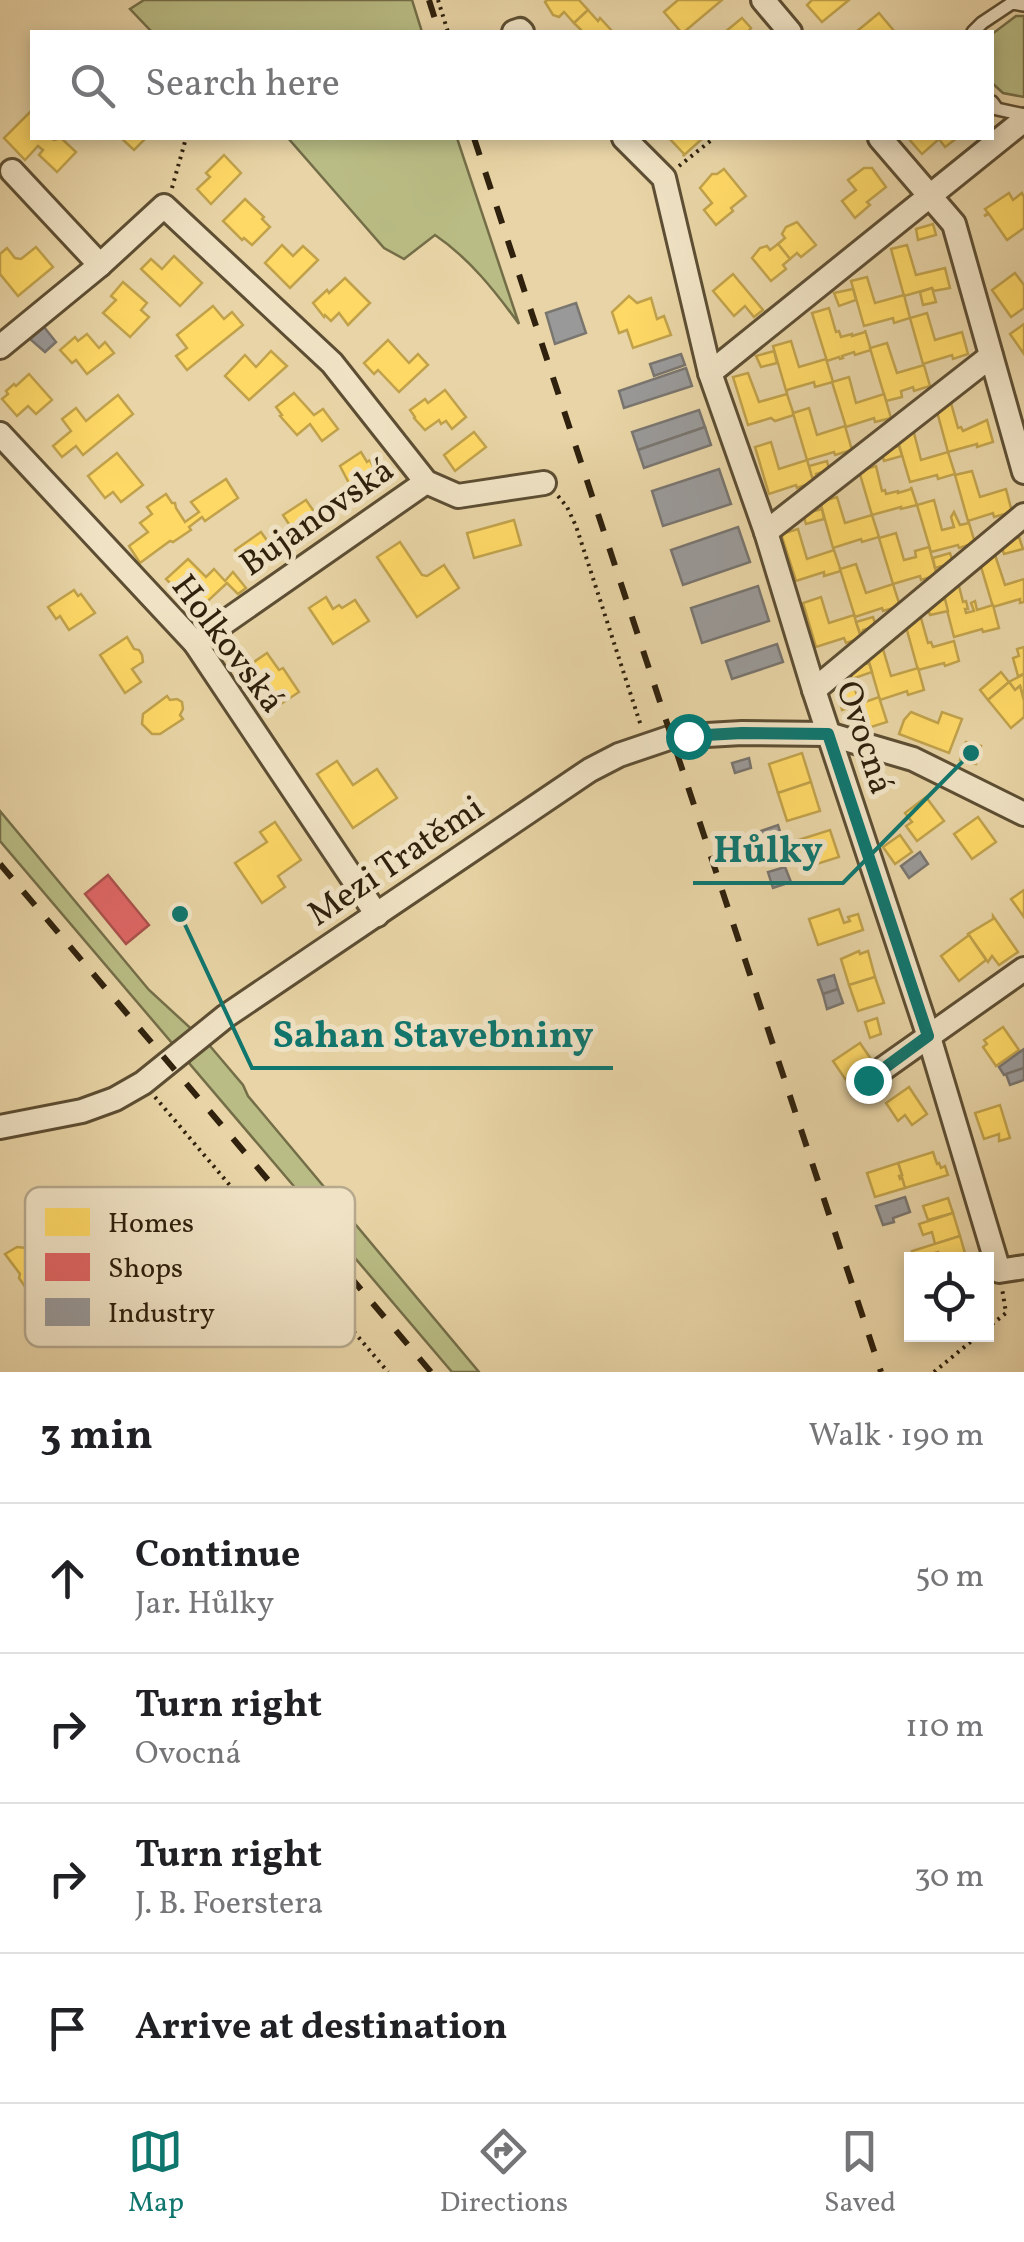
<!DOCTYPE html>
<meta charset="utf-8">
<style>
body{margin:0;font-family:Vollkorn,serif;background:#f6f6f6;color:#202124}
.controls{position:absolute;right:30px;bottom:30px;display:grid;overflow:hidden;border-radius:0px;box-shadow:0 5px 15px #0003}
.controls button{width:90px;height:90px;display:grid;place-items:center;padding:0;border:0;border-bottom:2px solid #e0e0e0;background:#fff;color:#202124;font:50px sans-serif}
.stop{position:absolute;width:30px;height:30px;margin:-22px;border:8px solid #0f766e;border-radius:50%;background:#fff}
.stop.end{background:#0f766e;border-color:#fff;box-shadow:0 2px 10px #0008}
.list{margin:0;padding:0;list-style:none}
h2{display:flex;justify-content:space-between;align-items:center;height:130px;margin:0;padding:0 40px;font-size:42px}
h2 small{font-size:32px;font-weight:400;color:#757577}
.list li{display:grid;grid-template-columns:65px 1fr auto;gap:30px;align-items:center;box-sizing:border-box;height:150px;padding:0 40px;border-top:2px solid #e0e0e0}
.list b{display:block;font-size:38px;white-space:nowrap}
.list p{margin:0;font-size:32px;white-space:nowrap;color:#757577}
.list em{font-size:32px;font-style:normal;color:#757577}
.icon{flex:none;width:55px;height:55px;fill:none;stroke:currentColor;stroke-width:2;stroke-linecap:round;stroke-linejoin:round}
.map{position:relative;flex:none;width:1024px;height:1372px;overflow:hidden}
.search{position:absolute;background:#fff;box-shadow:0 5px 15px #0003;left:30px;right:30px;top:30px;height:110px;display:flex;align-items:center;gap:25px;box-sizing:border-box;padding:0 35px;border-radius:0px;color:#757577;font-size:38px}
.sheet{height:730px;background:#fff}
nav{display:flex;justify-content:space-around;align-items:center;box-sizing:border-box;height:140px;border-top:2px solid #e0e0e0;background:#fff;font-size:28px;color:#757577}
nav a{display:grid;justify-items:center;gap:5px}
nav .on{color:#0f766e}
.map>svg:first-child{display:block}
</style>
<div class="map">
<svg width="1024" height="1372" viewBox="0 0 1024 1372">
<rect width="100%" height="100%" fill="#e8d4a6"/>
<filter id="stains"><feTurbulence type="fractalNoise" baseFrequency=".002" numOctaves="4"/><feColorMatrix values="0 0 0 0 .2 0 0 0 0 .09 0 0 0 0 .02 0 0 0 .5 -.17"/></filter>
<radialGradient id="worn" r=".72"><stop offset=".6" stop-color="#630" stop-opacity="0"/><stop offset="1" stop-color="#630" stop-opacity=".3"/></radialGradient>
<g fill="#b9bc84" stroke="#746e48" stroke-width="2.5">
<path d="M144 0H412L422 32H152L130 9Z"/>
<path d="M1016 16H1024V97L1003 93 992 83V34Z"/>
<path d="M288 138H457L519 324C495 291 469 258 435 235L404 259 384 248Z"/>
<path d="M0 811 149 990 210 1046 243 1085 248 1096 479 1372H452L0 841Z"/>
</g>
<g fill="#ffd966" stroke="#c1a24b" stroke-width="2.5">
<path d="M547 0H579L588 10 574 23 564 12 559 17 553 15 545 2Z"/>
<path d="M678 0H722L684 32H681L664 12Z"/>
<path d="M812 0H849L822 22 807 5Z"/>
<path d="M588 10 598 21 600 18 613 32H583L574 23Z"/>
<path d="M879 13 895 32H856Z"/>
<path d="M742 18 751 28 748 32H725Z"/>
<path d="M32 110V138H51L54 140 61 138 76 152 57 172 39 155 43 150 38 146 25 160 4 138Z"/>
<path d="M121 138H146L134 150Z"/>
<path d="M669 138 701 139 703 138 683 156 684 154Z"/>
<path d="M908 138H957L945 147 939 139 922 154Z"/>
<path d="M224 155 241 173 211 204 197 189 210 177 206 173Z"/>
<path d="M864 168H872L886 187 867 202 870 205 855 218 842 201 856 190 848 180Z"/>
<path d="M724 169 746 196 731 208 733 211 716 225 704 210 712 203 700 188 712 174H717Z"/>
<path d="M1009 193 1013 200 1022 193 1024 197V228L1007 240 989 214 984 216 988 213 985 209Z"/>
<path d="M245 199 264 217 262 219 270 227 252 245 244 238 242 240 223 221Z"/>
<path d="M797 222 816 245 801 257 797 253 790 259 778 244 785 238 782 234 786 227Z"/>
<path d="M933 224 936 235 918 240 916 229Z"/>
<path d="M778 244 790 259 783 265 786 269 771 281 752 258 760 248 767 246 770 250Z"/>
<path d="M282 245 293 256 303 246 318 260 290 288 265 263Z"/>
<path d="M907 245 916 275 945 268 950 288 933 291 932 288 904 296 891 249Z"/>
<path d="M36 247 53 267 18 296 0 274V254L7 248 15 258 21 259Z"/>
<path d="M174 256 202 283 180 306 141 269 151 259 162 269Z"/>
<path d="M1015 273 1024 285V308L1011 317 992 290Z"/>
<path d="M733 274 763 310 754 317 745 306 734 316 713 291Z"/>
<path d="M867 277 875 303 904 295 910 318 894 323 893 318 864 326 851 281Z"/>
<path d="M345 278 370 303 348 325 339 313 331 321 325 315 324 317 313 303 327 290 329 293Z"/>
<path d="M123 282 147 303 141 310 149 317 130 337 103 313 116 300 111 296Z"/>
<path d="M932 288 936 302 923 305 920 292Z"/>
<path d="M853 289 856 300 839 306 834 293Z"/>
<path d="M629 296 637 303 651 298 657 319 664 316 671 335 633 348 627 330 619 333 612 312Z"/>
<path d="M213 306 224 319 232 312 243 325 187 370 176 356 187 348 177 335Z"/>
<path d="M829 308 836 332 839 331 841 337 852 334V336L865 332V330L871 350 855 355 854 352 842 356 843 358 840 359 839 357 827 361 812 313Z"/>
<path d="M927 313 935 340 962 332 968 354 953 359 952 355 923 364 910 318Z"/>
<path d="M1024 324V354L1010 334Z"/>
<path d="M87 334 99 348 105 342 114 353 87 374 76 360 72 363 60 350 75 337 78 341Z"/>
<path d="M388 340 409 363 418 354 428 365 399 392 378 370 374 374 364 363Z"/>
<path d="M791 341 799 367 826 359 833 382 815 387 814 382 787 390V394L773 346Z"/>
<path d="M887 343 897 373 924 365 930 386 914 391 913 387 901 391 902 397 886 401 870 348Z"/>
<path d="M271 351 287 366 249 400 225 376 245 355 256 367Z"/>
<path d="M774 351 777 363 761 367 756 356Z"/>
<path d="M748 373 759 402 787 394 794 415 775 421 771 418 748 425 733 377Z"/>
<path d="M29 374 52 400 36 414 28 406 17 416 2 399 8 394 6 391 14 384 16 386Z"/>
<path d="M849 377 856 403 884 394 891 418 875 422 874 418 846 427 832 382Z"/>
<path d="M445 390 466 417 452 429 446 421 441 424 439 420 425 430 414 418 415 417 410 410 425 399 428 403Z"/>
<path d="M294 393 314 415 323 409 338 429 322 441 310 424 297 435 280 416 282 415 276 407Z"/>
<path d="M118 395 133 414 83 455 76 446 62 457 53 446 71 431 62 419 76 408 86 421Z"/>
<path d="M951 403 958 428 961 427 963 431 987 420 993 442 977 447V444L948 452 936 408Z"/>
<path d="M809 408 817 435 845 426 852 450 835 455 834 452 807 460 793 413Z"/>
<path d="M474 432 486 447 455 471 444 455Z"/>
<path d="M914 433 921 460 948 452 955 474 938 479 937 475 910 482 897 438Z"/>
<path d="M771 442 779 469 807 460 814 482 797 488 796 485 769 494 755 447Z"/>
<path d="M899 446 902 456 884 461 881 450Z"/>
<path d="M361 452 367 462 370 460 379 480 369 486 374 493 363 501 353 485 351 487 340 466Z"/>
<path d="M117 453 143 485 121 502 113 492 105 498 88 476Z"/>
<path d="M827 461 829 470 816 474V478L812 477 809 466Z"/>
<path d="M876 466 882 491 885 490 886 494 898 491V493L911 489V487L917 505 901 509V507L872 515 859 471Z"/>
<path d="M972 471 980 497 1006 489 1012 512 994 517 993 513 968 521 955 475Z"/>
<path d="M226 479 238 498 205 521 202 517 189 527 191 530 173 542 170 541 140 563 129 546 148 532 140 523 152 514 147 507 166 494 172 503H175L176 508 185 522 199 512 191 502Z"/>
<path d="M837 497 845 523 872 515 879 537 862 542 861 539 833 548 820 502Z"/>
<path d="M306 500 324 526 300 541 283 515Z"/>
<path d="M934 500 942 530 954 527 951 517 954 512 960 525 969 523 975 543 959 548 958 545 931 552 917 505Z"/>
<path d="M822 509 824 519 806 524 803 514Z"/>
<path d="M514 520 521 545 474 558 467 533Z"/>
<path d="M798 529 807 559 834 550 841 571 824 576V572L796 581 781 534Z"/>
<path d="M261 532 278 556 251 574 235 550Z"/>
<path d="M896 533 904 560 916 557 915 551 929 547 937 575 921 580 920 576 893 584 879 538Z"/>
<path d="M1019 537 1023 549 1004 554 1000 542Z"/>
<path d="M400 542 422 575 427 576 444 565 459 588 417 617 377 557Z"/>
<path d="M950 553 953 563 935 568 933 558Z"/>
<path d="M995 555 1005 585 1024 579V602L1020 603V599L993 607 979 560Z"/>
<path d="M188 559 206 577 214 569 225 581 233 572 246 588 238 594 227 583 197 611 186 599 189 596 180 587 177 590 166 579Z"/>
<path d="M856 564 866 593 893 584 900 606 883 611 882 608 855 617 840 569Z"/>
<path d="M959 586 963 602 966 601 968 609H965L966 613 974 611 971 603 975 601 977 610 993 605 999 628 983 632 982 629 954 637 942 591Z"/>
<path d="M74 590 78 596 81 594 95 613 69 630 60 616 56 619 48 607Z"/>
<path d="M326 597 333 609 339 605 342 608 355 600 369 621 333 644 309 608Z"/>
<path d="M821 597 829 623 854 615 861 638 846 643 844 638 816 647 803 603Z"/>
<path d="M945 599 948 611 930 615 926 603Z"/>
<path d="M873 617 876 626 863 630 861 636 856 622Z"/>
<path d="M921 618 928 643 931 642 933 647 954 641 959 661 945 666 944 663 918 670 905 623Z"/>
<path d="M127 637 134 649 139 650 142 655 143 662 132 669 141 682 125 693 100 655Z"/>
<path d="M1024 647V674L1018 676 1013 658 1019 656 1017 649Z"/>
<path d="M883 649 891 676 918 668 924 690 908 695 907 691 880 700 867 655Z"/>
<path d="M267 653 279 670 283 668 299 692 273 709 268 702 271 701 266 694 264 695 245 668Z"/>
<path d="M869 663 872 672 852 679 849 668Z"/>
<path d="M1001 672 1009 682 988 700 980 690Z"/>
<path d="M1024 674V701L1020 686 1015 690 1009 682Z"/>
<path d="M1009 682 1015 690 1020 686 1024 701V717L1011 728 988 700Z"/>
<path d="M854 685 858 700 863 698 865 702 879 697 887 722 871 727H866L864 721 854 724 853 721 851 722 848 708 842 710 837 691Z"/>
<path d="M167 696 170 700 177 699 182 702 183 709 180 715 183 719 160 734H152L142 724 143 714Z"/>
<path d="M911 712 938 723 942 712 962 719 949 753 899 734 904 720Z"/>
<path d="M966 742 981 746 976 764 960 760Z"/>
<path d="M802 753 811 782 778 793 769 764Z"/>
<path d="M337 761 353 785 377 769 397 798 353 828 317 774Z"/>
<path d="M811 782 820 811 787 821 778 793Z"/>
<path d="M926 797 944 821 917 841 906 826 912 822 905 813Z"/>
<path d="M978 817 996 842 972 859 954 834Z"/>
<path d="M275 822 301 860 278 876 285 887 262 903 235 863 267 842 260 832Z"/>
<path d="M830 830 839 857 804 868 795 841Z"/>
<path d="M900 835 912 852 895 864 883 847Z"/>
<path d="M1024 890V917L1011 899Z"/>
<path d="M839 909 844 923 850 921 848 917 858 914 863 930 818 945 809 919Z"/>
<path d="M993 916 1018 952 999 965 992 956 988 962 968 934 993 919Z"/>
<path d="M969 935 986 960 959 981 941 956Z"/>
<path d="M859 951 860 954 868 951 875 977 849 985 841 959Z"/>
<path d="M875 977 884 1003 858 1011 849 985Z"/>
<path d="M877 1018 881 1034 870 1038 865 1022Z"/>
<path d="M1003 1027 1019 1050 996 1066 983 1047 987 1044 984 1040Z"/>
<path d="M860 1043 875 1065 848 1083 833 1061Z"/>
<path d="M909 1087 927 1114 912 1125 905 1115 898 1121 886 1103Z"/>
<path d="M1000 1105 1010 1138 999 1141V1134L984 1139 975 1113Z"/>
<path d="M933 1152 937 1164 939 1163 941 1168 945 1166 948 1175 905 1188 902 1178 900 1179 899 1176 902 1175 898 1163Z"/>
<path d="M898 1163 902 1175 899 1176 900 1179 902 1178 905 1188 875 1197 867 1173Z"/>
<path d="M948 1198 953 1213 928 1220 923 1206Z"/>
<path d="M953 1213 960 1236 935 1244 932 1232 923 1235 919 1224Z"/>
<path d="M960 1236 967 1260H941L938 1252 914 1259 912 1251Z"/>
<path d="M17 1247 37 1249 35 1256 44 1268 51 1264 61 1279 33 1298 19 1278 20 1274 5 1254Z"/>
</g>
<path fill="#e06666" stroke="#ab514b" stroke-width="2.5" d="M108 875 149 925 126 944 85 894Z"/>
<g fill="#999" stroke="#79756f" stroke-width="2.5">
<path d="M576 303 586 333 555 344 546 313Z"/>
<path d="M44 327 56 342 45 352 30 339Z"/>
<path d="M681 354 685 365 654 376 650 364Z"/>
<path d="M686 368 692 386 624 408 619 391Z"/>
<path d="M699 410 705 427 638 450 632 432Z"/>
<path d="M705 427 711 445 644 468 638 450Z"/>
<path d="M719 469 731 504 663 526 652 491Z"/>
<path d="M738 527 750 562 683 585 671 550Z"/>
<path d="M758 586 769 621 702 643 691 608Z"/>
<path d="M777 644 783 662 732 679 726 661Z"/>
<path d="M749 758 751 768 735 773 732 763Z"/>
<path d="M778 825 781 835 764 840 761 831Z"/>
<path d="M920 852 928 864 909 878 901 866Z"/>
<path d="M785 867 791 882 773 888 768 872Z"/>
<path d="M834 975 838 989 823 994 818 980Z"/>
<path d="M838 989 843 1003 827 1009 823 994Z"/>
<path d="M1024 1049V1068L1004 1075 999 1067Z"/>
<path d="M1024 1068V1080L1010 1085 1006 1074Z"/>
<path d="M905 1197 910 1212 893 1218 894 1222 883 1225 876 1206Z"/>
</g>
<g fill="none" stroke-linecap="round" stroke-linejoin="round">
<g stroke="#5d4e33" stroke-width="16">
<g id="lane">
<path d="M973 32 982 23 1012 3 1024 5"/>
<path d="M992 102 997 109 1024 115"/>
</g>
</g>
<g stroke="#5d4e33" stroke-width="28">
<g id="street">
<path d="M763 0 790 32"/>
<path d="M514 32 520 30 522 32"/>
<path d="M624 138 664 178 710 373 766 532 814 690 929 1037 999 1271 1024 1267"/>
<path d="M880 138 954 224 1024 472"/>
<path d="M12 171 100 265"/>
<path d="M0 347 100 265 164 206 332 363 426 482 458 496 544 483"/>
<path d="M710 373 1024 120"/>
<path d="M0 434 195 643 377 915"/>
<path d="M766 532 991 356"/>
<path d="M195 643 426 482"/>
<path d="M814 690 1024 515"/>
<path d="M867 1080 1024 969"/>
<path d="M0 1127 82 1111 115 1099 143 1083 226 1016 590 770 619 755 672 737 742 733 828 734 913 759 1024 814"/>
</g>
</g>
<g stroke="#2f210d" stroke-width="4" stroke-dasharray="2.5 5" stroke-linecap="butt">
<path d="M438 0 448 32"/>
<path d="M679 166 714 138"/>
<path d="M172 188 186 138"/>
<path d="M558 496 567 507 576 526 641 726"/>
<path d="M155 1097 388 1372"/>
<path d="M986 1329 1006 1313 1002 1288"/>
<path d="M934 1372 980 1334"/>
</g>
<use href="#lane" stroke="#f0e3c5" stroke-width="11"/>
<use href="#street" stroke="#f0e3c5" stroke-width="22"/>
<g stroke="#2f210d" stroke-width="6" stroke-dasharray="18 18" stroke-linecap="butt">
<path d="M429 0 439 32"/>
<path d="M474 138 881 1372"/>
<path d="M0 864 431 1372"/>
</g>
</g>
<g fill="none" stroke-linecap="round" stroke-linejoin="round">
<path stroke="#0f766e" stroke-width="12" d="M688 736 742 733 828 734 928 1036 868 1080"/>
</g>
<g text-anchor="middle" stroke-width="10" stroke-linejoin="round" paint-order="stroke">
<g font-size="35" fill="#2f210d" stroke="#f0e3c5">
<text transform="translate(316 516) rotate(-35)" y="12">Bujanovská</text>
<text transform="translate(229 643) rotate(53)" y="12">Holkovská</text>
<text transform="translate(866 737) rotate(72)" y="12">Ovocná</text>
<text transform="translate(395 860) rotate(-34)" y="12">Mezi Tratěmi</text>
</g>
</g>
<rect x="25" y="1187" width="330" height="160" rx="15" fill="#f0e3c5" stroke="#b6a98e" stroke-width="2.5"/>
<rect x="45" y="1208" width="45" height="28" fill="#ffd966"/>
<rect x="45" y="1253" width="45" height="28" fill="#e06666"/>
<rect x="45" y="1298" width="45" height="28" fill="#999"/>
<g font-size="28" fill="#2f210d">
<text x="108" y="1232">Homes</text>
<text x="108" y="1277">Shops</text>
<text x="108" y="1322">Industry</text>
</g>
<path fill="none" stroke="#0f766e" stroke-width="4" d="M971 753L843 883H693M180 914L252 1068H613"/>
<g fill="#0f766e" stroke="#f0e3c5" stroke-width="4">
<circle cx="971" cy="753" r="10"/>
<circle cx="180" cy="914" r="10"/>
</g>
<g font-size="38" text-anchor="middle" font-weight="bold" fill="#0f766e" stroke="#f0e3c5" stroke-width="10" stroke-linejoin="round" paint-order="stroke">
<text x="768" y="862">Hůlky</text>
<text x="433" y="1047">Sahan Stavebniny</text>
</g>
<rect width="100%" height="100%" filter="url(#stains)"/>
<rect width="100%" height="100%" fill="url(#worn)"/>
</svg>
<div class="controls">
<button><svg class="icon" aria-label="locate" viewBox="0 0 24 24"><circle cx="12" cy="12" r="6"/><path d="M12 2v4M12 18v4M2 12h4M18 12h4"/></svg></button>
</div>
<div class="stop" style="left:688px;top:736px"></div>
<div class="stop end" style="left:868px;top:1080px"></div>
<div class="search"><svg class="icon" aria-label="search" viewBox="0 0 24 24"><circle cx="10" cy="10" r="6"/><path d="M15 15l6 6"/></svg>Search here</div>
</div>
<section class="sheet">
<h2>3 min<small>Walk · 190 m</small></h2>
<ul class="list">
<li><svg class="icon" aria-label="ahead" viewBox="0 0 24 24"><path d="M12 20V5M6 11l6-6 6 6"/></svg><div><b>Continue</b><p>Jar. Hůlky</p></div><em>50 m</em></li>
<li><svg class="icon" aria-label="right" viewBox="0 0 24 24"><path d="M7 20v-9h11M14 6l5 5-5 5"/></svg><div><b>Turn right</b><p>Ovocná</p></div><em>110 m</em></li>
<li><svg class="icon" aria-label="right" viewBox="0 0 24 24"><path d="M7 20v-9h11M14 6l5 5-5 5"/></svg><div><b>Turn right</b><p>J. B. Foerstera</p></div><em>30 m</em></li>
<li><svg class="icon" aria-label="arrive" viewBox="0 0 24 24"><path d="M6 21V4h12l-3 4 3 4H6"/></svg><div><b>Arrive at destination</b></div></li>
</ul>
</section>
<nav>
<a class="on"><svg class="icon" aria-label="map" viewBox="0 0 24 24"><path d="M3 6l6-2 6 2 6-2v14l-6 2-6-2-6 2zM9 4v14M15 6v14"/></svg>Map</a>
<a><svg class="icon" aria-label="directions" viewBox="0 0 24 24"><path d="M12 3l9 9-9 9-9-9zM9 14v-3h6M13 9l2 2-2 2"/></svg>Directions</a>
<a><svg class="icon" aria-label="saved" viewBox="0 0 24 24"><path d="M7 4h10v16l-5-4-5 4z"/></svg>Saved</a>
</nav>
